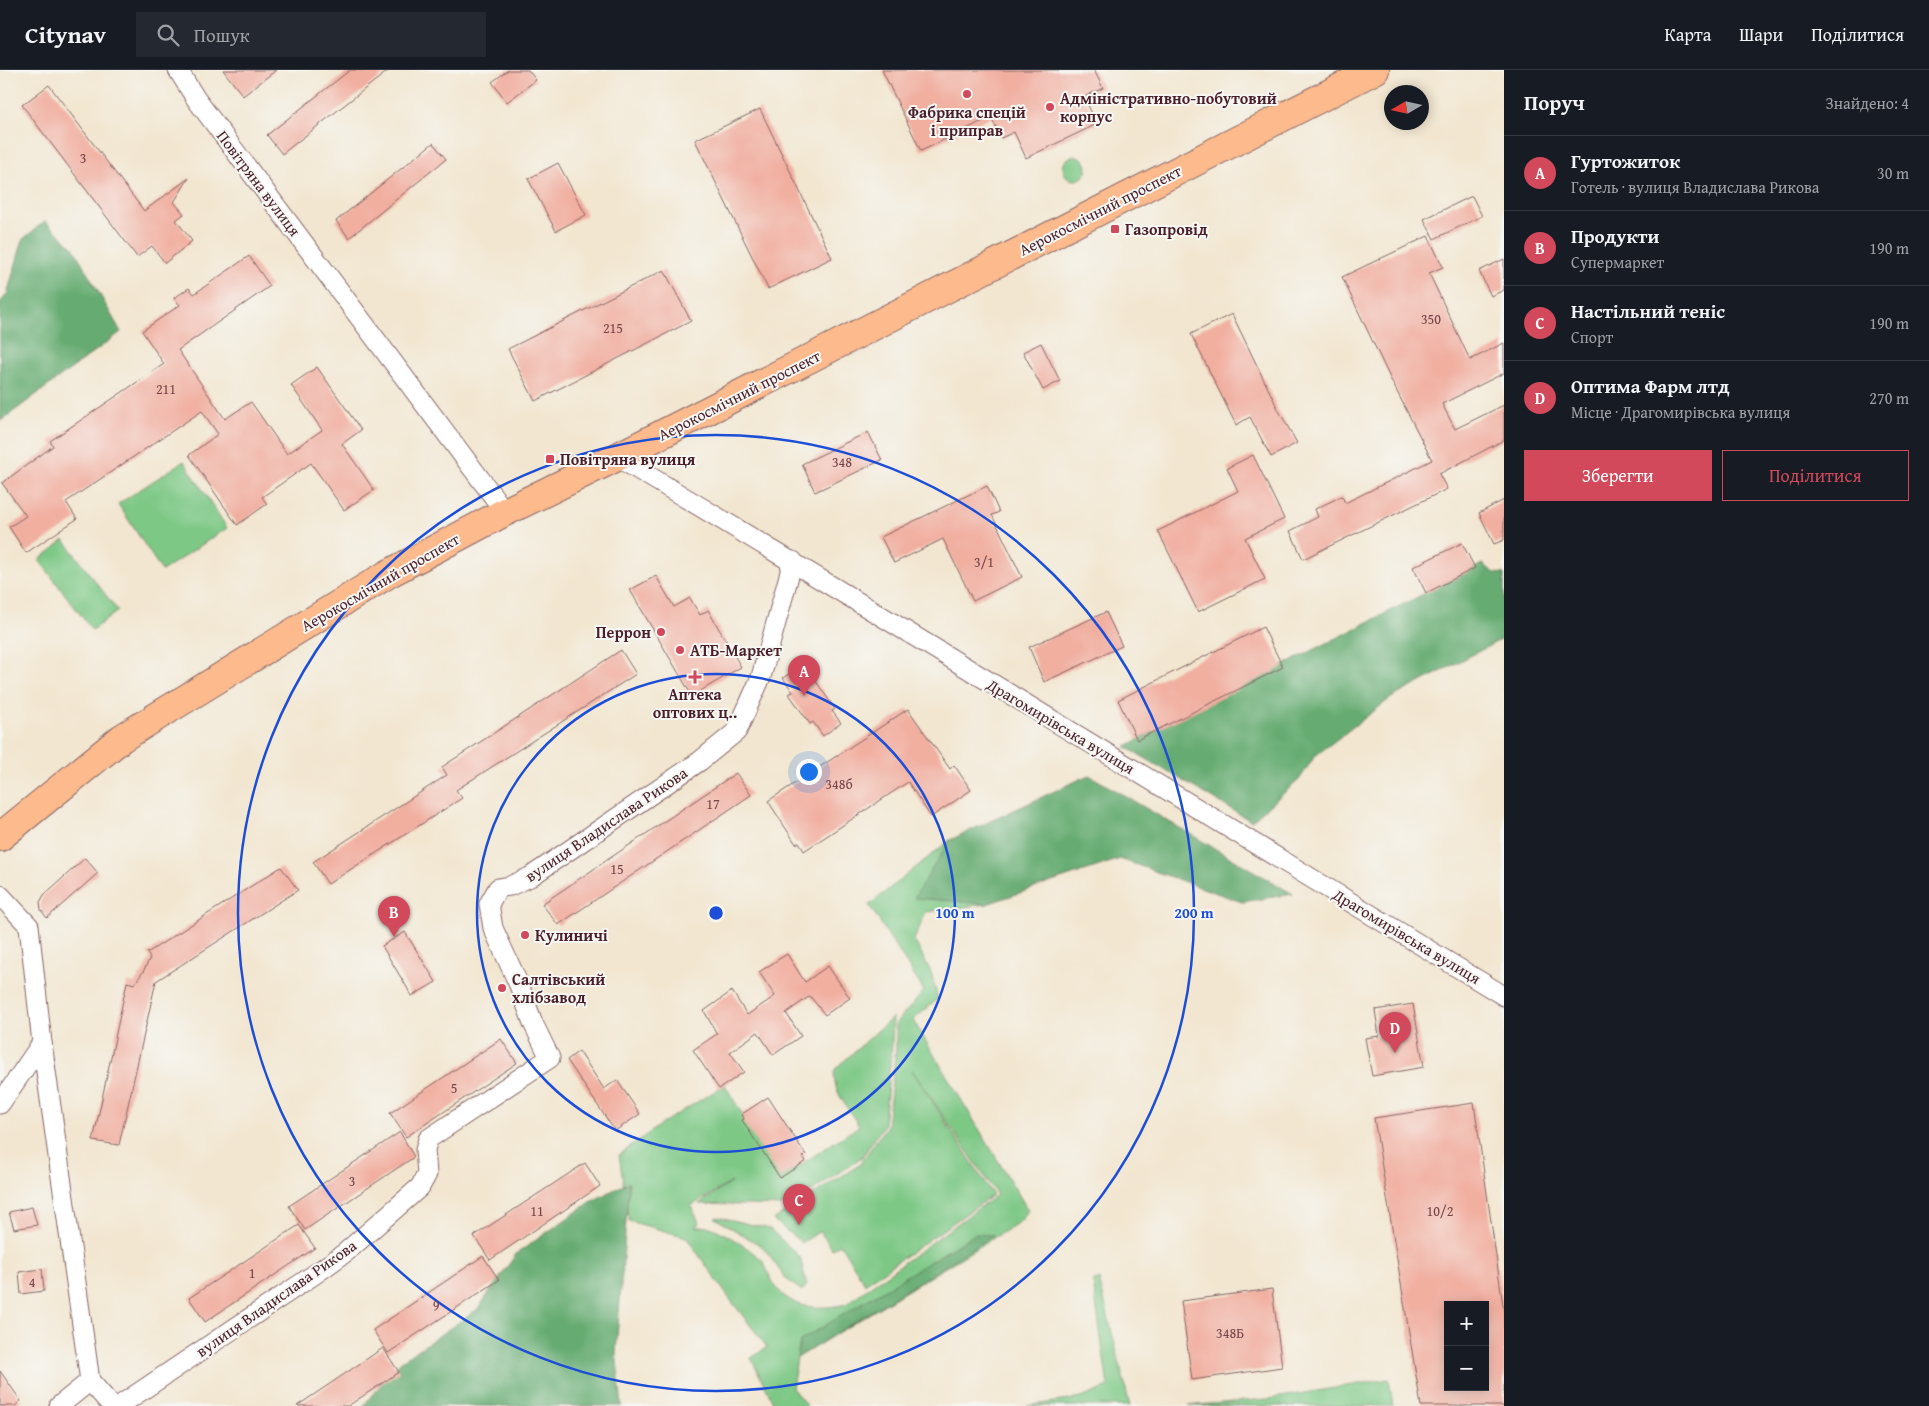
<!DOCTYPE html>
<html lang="uk">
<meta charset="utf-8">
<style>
body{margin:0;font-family:"Gentium Book Plus",serif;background:#242831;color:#f1f3f6}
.controls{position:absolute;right:15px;bottom:15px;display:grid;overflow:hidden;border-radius:0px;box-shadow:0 2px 12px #0003}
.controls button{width:45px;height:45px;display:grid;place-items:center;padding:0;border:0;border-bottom:1px solid #363941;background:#171b24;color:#f1f3f6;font:25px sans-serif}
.compass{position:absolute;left:1384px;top:15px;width:45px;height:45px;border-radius:50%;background:#171b24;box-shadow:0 2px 12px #0003;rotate:261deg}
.you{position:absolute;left:808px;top:701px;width:18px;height:18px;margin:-12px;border:4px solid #fff;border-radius:50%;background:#1a73e8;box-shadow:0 0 0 8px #1a73e833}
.badge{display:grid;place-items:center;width:32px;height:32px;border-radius:50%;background:#d1495b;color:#fff;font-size:16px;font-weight:700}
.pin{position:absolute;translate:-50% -41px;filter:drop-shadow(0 1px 2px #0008)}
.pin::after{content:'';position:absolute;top:26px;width:18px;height:15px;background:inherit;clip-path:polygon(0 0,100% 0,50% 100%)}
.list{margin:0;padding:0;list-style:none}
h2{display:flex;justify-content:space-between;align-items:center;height:65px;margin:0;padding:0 20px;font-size:21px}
h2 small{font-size:16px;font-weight:400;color:#9ea1a6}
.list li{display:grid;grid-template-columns:32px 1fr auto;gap:15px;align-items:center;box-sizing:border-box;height:75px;padding:0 20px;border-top:1px solid #363941}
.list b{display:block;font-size:19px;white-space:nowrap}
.list p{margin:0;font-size:16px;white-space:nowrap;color:#9ea1a6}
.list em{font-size:16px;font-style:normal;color:#9ea1a6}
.actions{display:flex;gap:10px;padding:15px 20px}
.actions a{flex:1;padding:11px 0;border:1px solid #d1495b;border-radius:0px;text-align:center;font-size:18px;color:#d1495b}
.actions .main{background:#d1495b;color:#fff}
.icon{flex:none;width:28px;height:28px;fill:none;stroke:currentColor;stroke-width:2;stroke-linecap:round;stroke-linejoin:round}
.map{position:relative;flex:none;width:1504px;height:1336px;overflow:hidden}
header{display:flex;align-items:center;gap:30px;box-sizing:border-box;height:70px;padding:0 25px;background:#171b24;border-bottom:1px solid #363941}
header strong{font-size:24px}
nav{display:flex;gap:28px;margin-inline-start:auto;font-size:18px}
.search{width:350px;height:45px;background:#242831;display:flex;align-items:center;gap:12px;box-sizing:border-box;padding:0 18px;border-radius:0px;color:#9ea1a6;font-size:19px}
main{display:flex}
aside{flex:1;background:#171b24}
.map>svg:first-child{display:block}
</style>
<header>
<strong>Citynav</strong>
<div class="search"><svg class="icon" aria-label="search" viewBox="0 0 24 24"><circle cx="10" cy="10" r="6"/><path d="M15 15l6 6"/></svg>Пошук</div>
<nav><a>Карта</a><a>Шари</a><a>Поділитися</a></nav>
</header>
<main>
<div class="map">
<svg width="1504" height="1336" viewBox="0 0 1504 1336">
<rect width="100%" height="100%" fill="#f6f6f2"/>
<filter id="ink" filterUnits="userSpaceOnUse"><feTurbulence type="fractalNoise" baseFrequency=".02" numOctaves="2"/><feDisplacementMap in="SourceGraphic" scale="10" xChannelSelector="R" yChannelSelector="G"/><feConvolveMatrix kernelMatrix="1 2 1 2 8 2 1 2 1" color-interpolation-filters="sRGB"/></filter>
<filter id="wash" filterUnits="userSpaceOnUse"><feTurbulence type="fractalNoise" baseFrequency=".0096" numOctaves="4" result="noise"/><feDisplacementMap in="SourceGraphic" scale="20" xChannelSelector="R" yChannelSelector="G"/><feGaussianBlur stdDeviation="1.12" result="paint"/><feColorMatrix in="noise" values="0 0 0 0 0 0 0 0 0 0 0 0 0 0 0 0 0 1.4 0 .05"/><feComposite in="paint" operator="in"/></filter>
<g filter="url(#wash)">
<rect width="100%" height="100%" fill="#f2e6d0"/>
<g fill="#7dc885" stroke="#647458">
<circle cx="1075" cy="98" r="12"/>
<path d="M184 391 227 458 162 501 118 434Z"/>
<path d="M64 470 118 541 92 560 39 490Z"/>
<path d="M950 770 987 834 926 842 914 870 931 902 938 929 913 950 1028 1140 1021 1151 797 1288 792 1318 807 1336H775L751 1288 767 1277 729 1228 686 1167 629 1151 619 1085 661 1054 725 1015 780 1108 859 1056C849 1039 830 1019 835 999L893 947 892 975 884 1055 862 1087 795 1132 786 1136 699 1134 732 1112 691 1136 700 1154H697L695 1157C700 1157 706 1156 710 1157 719 1159 756 1183 762 1190 767 1198 769 1207 774 1214 790 1240 820 1240 846 1234L997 1125 912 1000 993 1125 865 1214 840 1174 832 1179 820 1161 802 1173 773 1150 859 1095 887 1056 896 977V953L924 921 869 835Z"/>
<path d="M719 1147 770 1159 800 1187 807 1215 802 1221 786 1209 763 1177 715 1148Z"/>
<path d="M1099 1209 1130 1336H1027L1081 1328 1108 1317 1093 1212Z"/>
<path d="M1389 1309 1393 1336H1187L1268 1329Z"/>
</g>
<g fill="#66ac72" stroke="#58664e">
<path d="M45 151 73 177 121 262 2 350H0V233L7 224 23 169Z"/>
<path d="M1482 494 1495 503 1504 504V568L1391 628 1315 686 1299 710 1251 751 1126 677 1137 670Z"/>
<path d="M1089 705 1293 824 1242 832 1120 789 987 834 914 828 950 770Z"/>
<path d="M629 1112 616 1282 622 1336H363L400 1292 478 1239 516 1184 592 1131Z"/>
<path d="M975 1164 994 1165 797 1288 800 1271Z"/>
</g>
<g id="blocks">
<g fill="#f1afa0" fill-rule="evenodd">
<path d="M223 0H276L243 26Z"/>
<path d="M350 0H389L282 84 267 65Z"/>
<path d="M508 0H528L536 10 507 32 492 12Z"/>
<path d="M882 0H1094L1103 18 1084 27 1097 54 1026 88 1014 62 1001 68 991 47 921 81Z"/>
<path d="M49 15 144 141 189 108 174 132 184 144 176 150 192 171 165 193 152 176 137 187 22 35Z"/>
<path d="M760 39 832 188 768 219 695 70Z"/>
<path d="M433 73 446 89 349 168 336 151Z"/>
<path d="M558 93 586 145 556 161 528 109Z"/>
<path d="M1472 126 1482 146 1434 169 1424 149Z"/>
<path d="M1428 166 1443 197 1429 203 1470 290 1504 273V303L1442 334 1455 359 1504 335V370L1439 404 1447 419 1303 489 1290 461 1318 447 1315 439 1342 426 1345 433 1432 390 1391 310 1342 207Z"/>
<path d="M249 186 270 216 178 280 225 349 251 332 287 384 322 360 291 315 317 297 361 360 342 374 374 420 344 440 311 393 262 427 267 434 237 455 189 385 218 364 202 341 66 432 77 449 26 483 9 457 26 446 2 413 53 376 50 371 164 294 142 261 180 235 174 228 189 218 194 224Z"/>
<path d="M1504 189V220L1491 226 1479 201Z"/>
<path d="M664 200 691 251 535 331 508 279Z"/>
<path d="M1232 244 1279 341 1297 373 1271 387 1250 347 1236 355 1191 264Z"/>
<path d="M1041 273 1060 311 1043 320 1023 282Z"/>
<path d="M868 362 882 390 815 422 802 394Z"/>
<path d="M1253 385 1284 449 1245 468 1265 509 1198 542 1158 461 1238 421 1227 398Z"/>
<path d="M987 416 999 442 992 445 1022 507 973 531 943 469 894 493 881 467Z"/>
<path d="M1504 430V470L1494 474 1479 443Z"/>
<path d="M1462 473 1475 498 1426 523 1413 497Z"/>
<path d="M656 506 674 537 690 528 700 545 708 540 741 597 692 626 630 520Z"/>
<path d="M1106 542 1122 576 1044 612 1029 577Z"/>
<path d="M1263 557 1283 597 1137 670 1118 630Z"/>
<path d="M621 580 636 604 456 720 462 728 328 814 313 792 447 705 442 697Z"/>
<path d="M801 595 810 609 813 607 835 639 832 641 841 653 823 666 813 652 810 654 789 624 793 622 783 608Z"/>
<path d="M908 639 950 699 954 695 971 720 931 747 908 712 804 781 799 772 796 774 768 731Z"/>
<path d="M736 703 751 725 558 855 542 834Z"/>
<path d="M85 788 98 803 47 848 41 840 40 832 44 825Z"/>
<path d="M281 797 298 820 156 911 119 1075 93 1071 127 912 134 914 143 902 150 888 147 883Z"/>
<path d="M405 862 436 912 412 926 382 876Z"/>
<path d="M787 884 805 912 828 896 850 928 825 945 810 926 786 943 801 966 773 985 758 962 730 982 744 1002 719 1019 693 980 717 964 704 941 732 921 747 945 775 926 759 902Z"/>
<path d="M1413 934 1424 997 1372 1006 1365 968 1379 966 1375 940Z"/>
<path d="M501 969 517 993 406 1067 390 1043Z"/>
<path d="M579 981 604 1019 617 1010 640 1044 615 1061 567 990Z"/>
<path d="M768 1027 806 1085 803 1087 806 1091 780 1108 742 1050 744 1049 742 1044Z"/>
<path d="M1474 1033 1504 1242V1336H1421L1374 1048ZM1448 1235H1485V1317H1448Z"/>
<path d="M400 1062 414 1087 305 1160 289 1136Z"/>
<path d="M585 1093 600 1116 490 1190 474 1166Z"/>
<path d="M32 1137 37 1155 14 1159 9 1142Z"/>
<path d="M299 1155 315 1178 205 1252 189 1228Z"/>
<path d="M483 1186 499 1210 388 1283 373 1260Z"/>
<path d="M42 1199 44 1221 21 1224 19 1202Z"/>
<path d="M1272 1219 1282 1297 1192 1310 1181 1231Z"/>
<path d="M383 1278 399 1302 348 1336H297Z"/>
<path d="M0 1301 21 1331 15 1336H0Z"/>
</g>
</g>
</g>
<g filter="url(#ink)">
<use href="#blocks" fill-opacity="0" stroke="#856565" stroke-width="1"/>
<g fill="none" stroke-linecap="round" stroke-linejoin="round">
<g stroke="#856565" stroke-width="21">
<g id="street">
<path d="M178 0 196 29 505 442"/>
<path d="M617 387C914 564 1209 746 1504 926"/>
<path d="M0 825 29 856 42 973 90 1311 112 1336"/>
<path d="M0 1034 42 973"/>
<path d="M59 1336 90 1311"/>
<path d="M119 1336 318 1202 346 1182 420 1117 427 1104 425 1080 428 1069 550 988 533 953 519 915 493 858 489 834 498 818 510 816 530 807 700 691 737 661 761 607 793 491"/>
</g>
</g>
<g stroke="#856565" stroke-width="30">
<path id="highway" d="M0 767 122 668 388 504 505 442 617 387 1375 0"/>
</g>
<use href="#street" stroke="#fff" stroke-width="19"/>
<use href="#highway" stroke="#fcba8d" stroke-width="28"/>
</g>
</g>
<g fill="none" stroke="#1d4ed8" stroke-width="2.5">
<circle cx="716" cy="843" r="239"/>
<circle cx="716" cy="843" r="478"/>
</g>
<g fill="#d1495b" stroke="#f6f6f2" stroke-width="2">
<circle cx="967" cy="24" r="5"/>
<circle cx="1050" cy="37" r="5"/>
<rect x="1110" y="154" width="10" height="10" rx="2.5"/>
<rect x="545" y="384" width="10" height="10" rx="2.5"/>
<circle cx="661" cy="562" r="5"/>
<circle cx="680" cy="580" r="5"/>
<path d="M692.5 599.5h5v5h5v5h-5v5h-5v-5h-5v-5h5z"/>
<circle cx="525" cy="865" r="5"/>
<circle cx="502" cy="918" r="5"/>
</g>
<g text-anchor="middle" stroke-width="4" stroke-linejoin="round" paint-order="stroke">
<g font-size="14" fill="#744348">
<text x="83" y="93">3</text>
<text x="1431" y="254">350</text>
<text x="613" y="263">215</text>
<text x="166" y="324">211</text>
<text x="842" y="397">348</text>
<text x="984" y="497">3/1</text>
<text x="839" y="719">348б</text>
<text x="713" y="739">17</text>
<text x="617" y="804">15</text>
<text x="454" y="1023">5</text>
<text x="352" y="1116">3</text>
<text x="537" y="1146">11</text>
<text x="1440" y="1146">10/2</text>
<text x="252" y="1208">1</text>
<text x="32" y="1217">4</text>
<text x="436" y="1240">9</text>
<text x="1230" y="1268">348Б</text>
</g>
<g font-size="16" font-weight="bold" fill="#4a1f2b" stroke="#f6f6f2" text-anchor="start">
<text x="1060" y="34">Адміністративно-побутовий<tspan x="1060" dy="18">корпус</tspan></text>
<text x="967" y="48" text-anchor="middle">Фабрика спецій<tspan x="967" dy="18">і приправ</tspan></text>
<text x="1125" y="165">Газопровiд</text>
<text x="560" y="395">Повітряна вулиця</text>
<text x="651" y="568" text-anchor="end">Перрон</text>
<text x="690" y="586">АТБ-Маркет</text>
<text x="695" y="630" text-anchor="middle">Аптека<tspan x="695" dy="18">оптових ц‥</tspan></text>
<text x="535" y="871">Кулиничі</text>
<text x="512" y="915">Салтівський<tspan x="512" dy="18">хлібзавод</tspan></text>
</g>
<g font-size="16" fill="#4a1f2b" stroke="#f6f6f2">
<text transform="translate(259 113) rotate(53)" y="6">Повітряна вулиця</text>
<text transform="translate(1100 140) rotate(-27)" y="6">Аерокосмічний проспект</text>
<text transform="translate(739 325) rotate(-27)" y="6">Аерокосмічний проспект</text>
<text transform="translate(380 512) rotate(-30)" y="6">Аерокосмічний проспект</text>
<text transform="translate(1061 656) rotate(31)" y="6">Драгомирівська вулиця</text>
<text transform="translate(606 754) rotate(-34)" y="6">вулиця Владислава Рикова</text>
<text transform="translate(1407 866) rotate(31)" y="6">Драгомирівська вулиця</text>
<text transform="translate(276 1228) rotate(-35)" y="6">вулиця Владислава Рикова</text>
</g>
</g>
<circle cx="716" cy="843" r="8" fill="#1d4ed8" stroke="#f6f6f2" stroke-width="2.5"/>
<g font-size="15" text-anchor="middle" font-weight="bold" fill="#1d4ed8" stroke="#f6f6f2" stroke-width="4" stroke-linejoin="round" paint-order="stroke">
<text x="955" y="848">100 m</text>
<text x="1194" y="848">200 m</text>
</g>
</svg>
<div class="controls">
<button>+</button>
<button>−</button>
</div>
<svg class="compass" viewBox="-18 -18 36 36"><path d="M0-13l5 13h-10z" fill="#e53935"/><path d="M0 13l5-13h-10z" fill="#9ea1a6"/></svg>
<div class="you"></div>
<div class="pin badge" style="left:804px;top:626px">A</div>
<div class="pin badge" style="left:394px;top:867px">B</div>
<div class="pin badge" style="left:799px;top:1155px">C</div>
<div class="pin badge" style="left:1395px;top:983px">D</div>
</div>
<aside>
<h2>Поруч<small>Знайдено: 4</small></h2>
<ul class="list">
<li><span class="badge">A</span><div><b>Гуртожиток</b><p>Готель · вулиця Владислава Рикова</p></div><em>30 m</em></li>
<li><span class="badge">B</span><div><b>Продукти</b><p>Супермаркет</p></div><em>190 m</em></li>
<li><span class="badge">C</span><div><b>Настільний теніс</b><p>Спорт</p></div><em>190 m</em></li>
<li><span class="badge">D</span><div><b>Оптима Фарм лтд</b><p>Місце · Драгомирівська вулиця</p></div><em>270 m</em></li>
</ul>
<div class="actions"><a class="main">Зберегти</a><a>Поділитися</a></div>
</aside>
</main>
